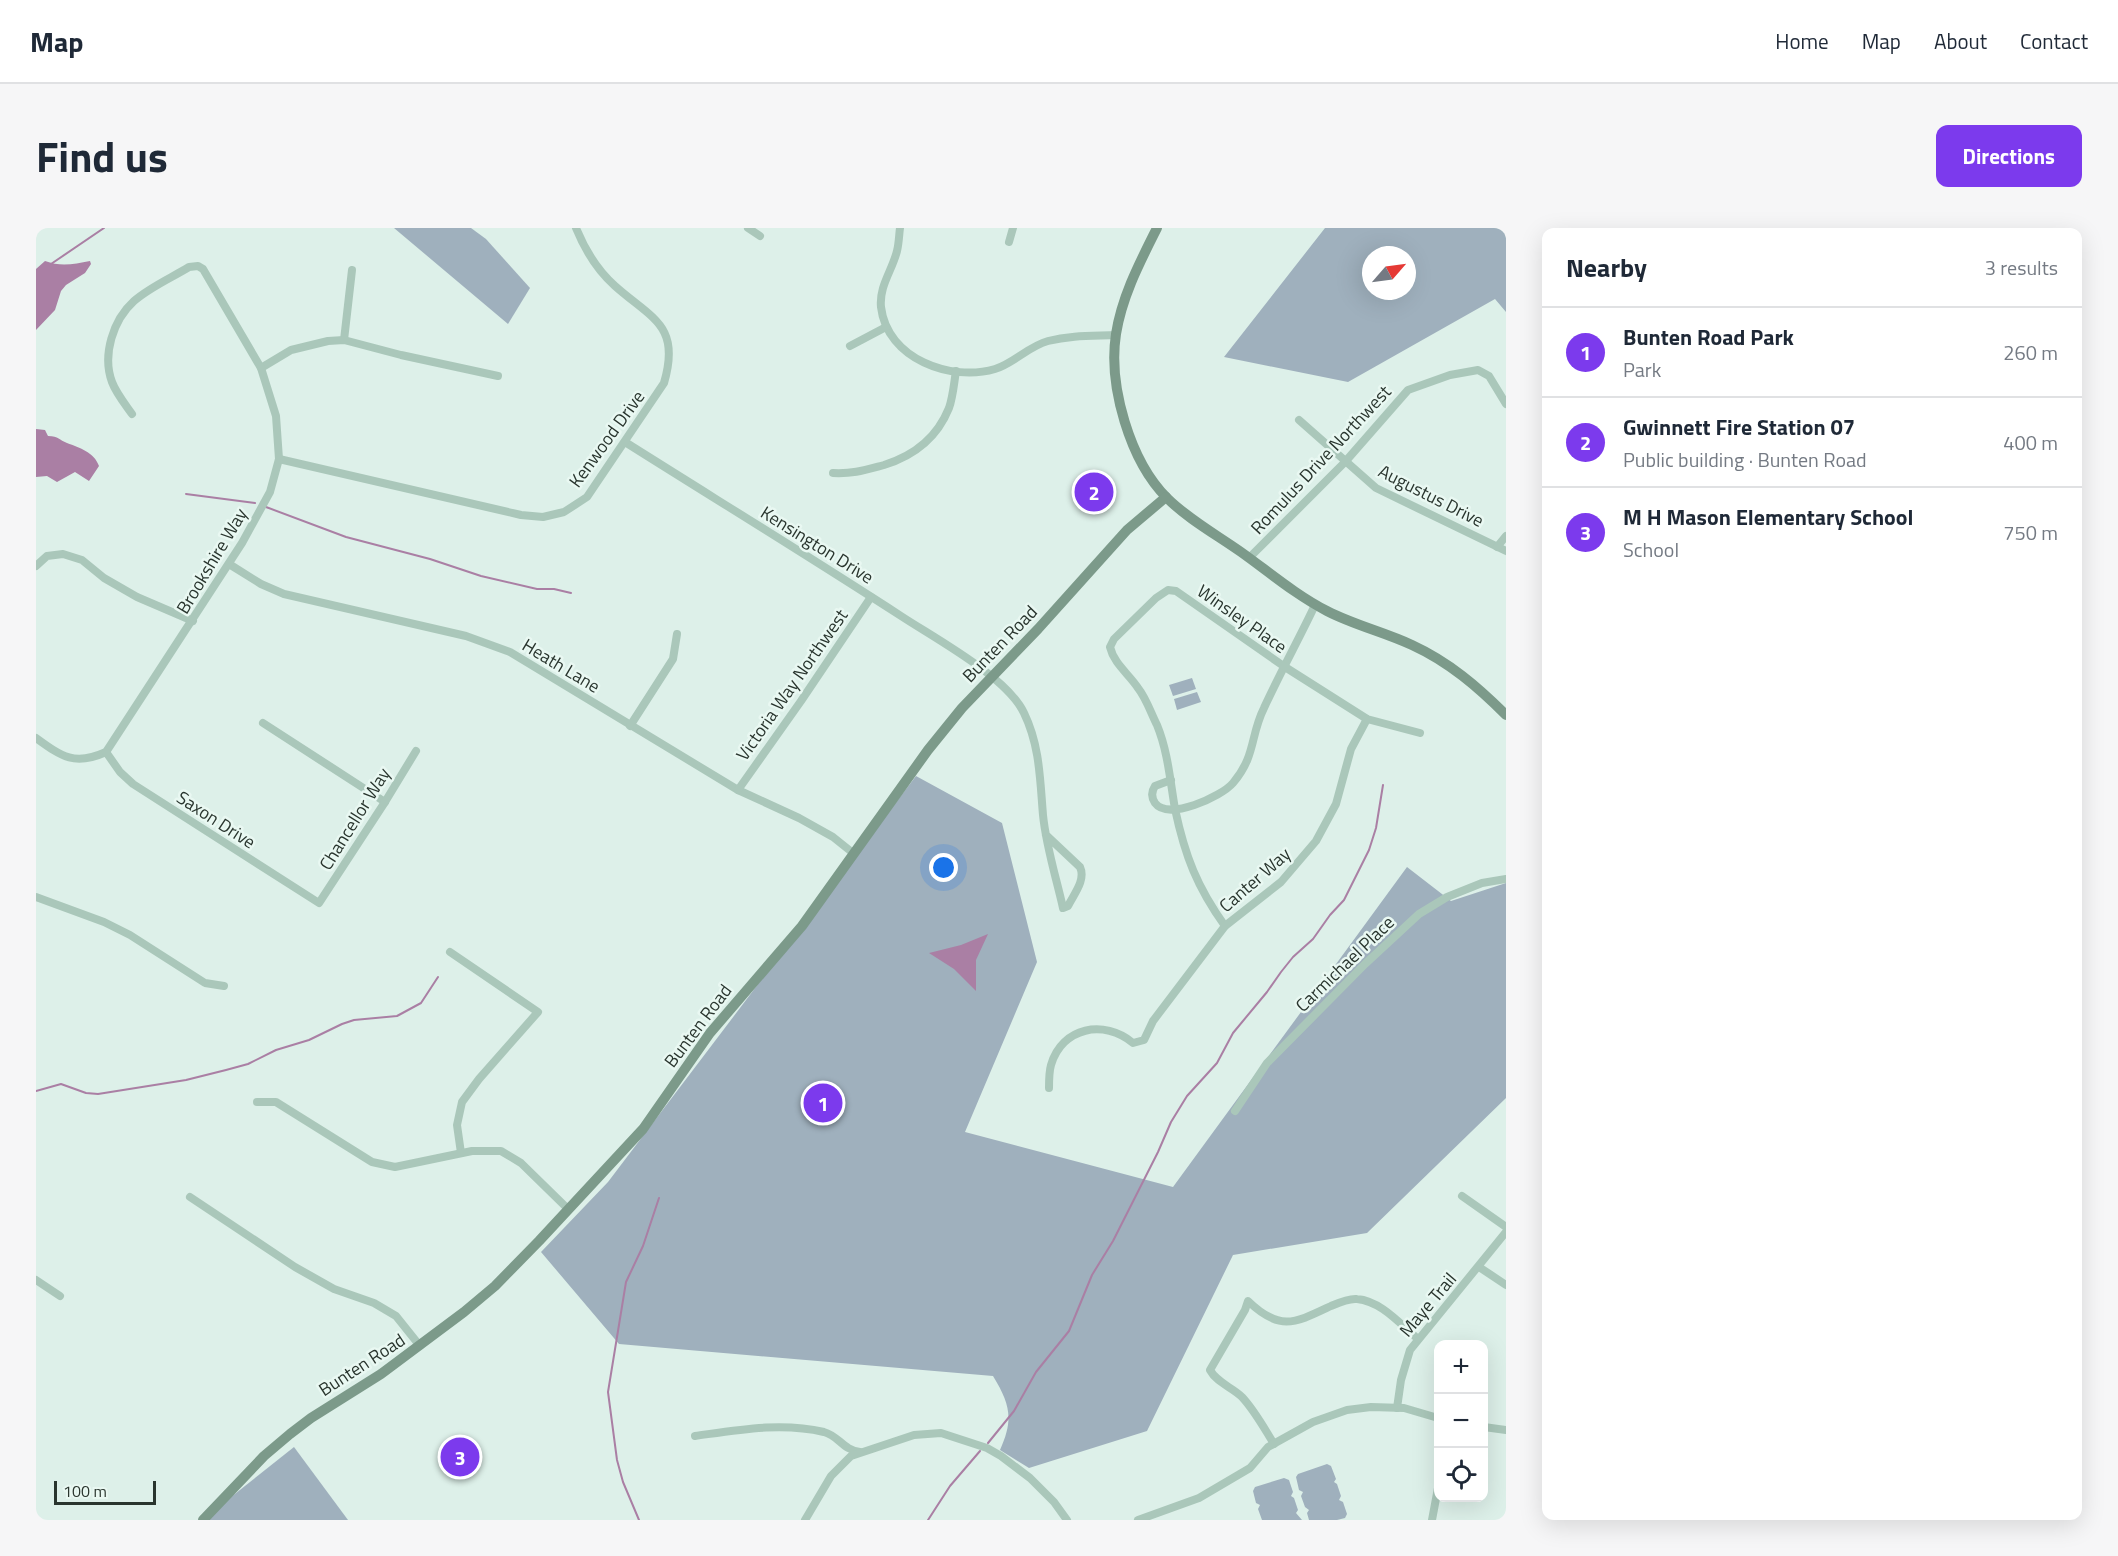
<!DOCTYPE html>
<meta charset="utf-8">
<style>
body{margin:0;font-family:"Titillium Web",sans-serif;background:#f6f6f7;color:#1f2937}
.controls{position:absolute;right:18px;bottom:18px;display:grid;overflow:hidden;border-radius:12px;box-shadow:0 6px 24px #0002}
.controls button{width:54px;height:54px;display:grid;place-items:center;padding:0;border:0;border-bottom:2px solid #e0e1e3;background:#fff;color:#1f2937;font:30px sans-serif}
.compass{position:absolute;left:1326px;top:18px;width:54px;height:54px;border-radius:50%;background:#fff;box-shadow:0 6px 24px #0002;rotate:62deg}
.scale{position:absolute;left:18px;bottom:15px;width:102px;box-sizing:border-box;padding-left:6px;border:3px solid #29352e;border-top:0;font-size:16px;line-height:21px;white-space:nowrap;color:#29352e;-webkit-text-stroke:4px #e9f8f2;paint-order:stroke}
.you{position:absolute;left:908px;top:640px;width:21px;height:21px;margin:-15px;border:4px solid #fff;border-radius:50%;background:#1a73e8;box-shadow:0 0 0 9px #1a73e833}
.badge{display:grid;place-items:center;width:39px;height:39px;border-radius:50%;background:#7c3aed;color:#fff;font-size:20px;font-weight:700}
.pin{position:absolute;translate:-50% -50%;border:3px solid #fff;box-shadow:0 2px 6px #0006}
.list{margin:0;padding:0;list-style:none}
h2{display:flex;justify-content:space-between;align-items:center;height:78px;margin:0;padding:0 24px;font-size:26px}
h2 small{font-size:20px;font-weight:400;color:#747a83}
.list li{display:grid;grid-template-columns:39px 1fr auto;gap:18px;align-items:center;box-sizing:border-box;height:90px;padding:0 24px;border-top:2px solid #e0e1e3}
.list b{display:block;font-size:22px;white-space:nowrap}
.list p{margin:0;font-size:20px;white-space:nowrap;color:#747a83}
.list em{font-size:20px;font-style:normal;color:#747a83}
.icon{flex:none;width:33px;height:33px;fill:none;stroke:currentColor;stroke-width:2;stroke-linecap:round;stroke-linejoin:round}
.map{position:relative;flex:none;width:1470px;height:1292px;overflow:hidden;border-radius:12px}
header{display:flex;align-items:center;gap:36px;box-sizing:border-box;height:84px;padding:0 30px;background:#fff;border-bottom:2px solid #e0e1e3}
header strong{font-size:28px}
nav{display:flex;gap:33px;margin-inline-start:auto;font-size:21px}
.intro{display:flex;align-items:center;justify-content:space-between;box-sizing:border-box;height:144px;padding:0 36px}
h1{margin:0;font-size:42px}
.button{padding:15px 27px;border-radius:12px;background:#7c3aed;color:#fff;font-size:21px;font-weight:700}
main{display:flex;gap:36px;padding:0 36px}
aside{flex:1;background:#fff;border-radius:12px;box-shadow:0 6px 24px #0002}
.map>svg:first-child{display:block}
</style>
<header>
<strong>Map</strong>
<nav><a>Home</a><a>Map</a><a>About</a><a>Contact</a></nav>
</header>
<div class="intro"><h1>Find us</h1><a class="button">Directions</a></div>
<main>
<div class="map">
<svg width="1470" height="1292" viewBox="0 0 1470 1292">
<rect width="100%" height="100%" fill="#ddf0e9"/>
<g fill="#9fb0bd" fill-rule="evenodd">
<path d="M358 0H435L450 11 494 60 472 96Z"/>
<path d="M1289 0H1470V84L1459 71 1312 154 1188 129ZM1335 27H1371V63H1335Z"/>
<path d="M1156 450 1160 461 1137 468 1133 457Z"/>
<path d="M1161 464 1165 474 1141 482 1138 471Z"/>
<path d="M880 548 966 595 1001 734 929 904 1137 959 1371 639 1415 673 1470 655V870L1331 1005 1197 1027 1111 1203 993 1240 964 1222C978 1191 974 1176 957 1148L583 1116 505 1024 572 954Z"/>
<path d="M258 1219 312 1292H166Z"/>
<path d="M1291 1236 1295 1238 1300 1251 1298 1254 1301 1256 1305 1268 1303 1272 1307 1274 1311 1286 1309 1290 1301 1292H1273L1271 1285 1273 1282 1269 1279 1265 1268 1267 1264 1263 1262 1260 1249 1262 1246Z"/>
<path d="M1248 1250 1253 1252 1257 1264 1255 1268 1258 1270 1262 1282 1260 1285 1266 1292H1226L1222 1281 1224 1277 1220 1275 1217 1263 1219 1259Z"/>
</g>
<g fill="#aa7fa4">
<path d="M9 33C25 39 38 36 54 33L55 36 49 45 30 57 25 63 19 82 0 102V41Z"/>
<path d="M0 201 9 202 12 208C23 208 23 212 31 215 44 220 58 224 63 238L53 253 39 244 21 254 11 248 0 249Z"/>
<path d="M952 706 940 732V763L918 741 893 725 925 717Z"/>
</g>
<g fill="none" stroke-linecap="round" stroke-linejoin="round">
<g stroke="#aa7fa4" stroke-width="2">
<path d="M15 36 68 0"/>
<path d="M150 266 219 275"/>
<path d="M230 279 310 309 394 331 445 348 501 361H518L535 365"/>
<path d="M0 863 25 856 50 865 62 866 150 852 190 842 212 836 240 822 273 812 306 796 318 792 361 788 385 775 402 749"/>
<path d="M952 1215 978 1183 1000 1144 1033 1103 1056 1047 1077 1013 1122 924 1135 894 1151 868 1181 835 1197 805 1231 764 1245 744 1257 729 1277 711 1294 687 1308 672 1333 622 1340 600 1347 557"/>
<path d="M603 1292 587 1254 581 1232 572 1164 590 1054 607 1018 623 970"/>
<path d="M892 1292 914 1258 944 1223"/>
</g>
<g stroke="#aac7ba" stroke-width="8">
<path d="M712 0 724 8"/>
<path d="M864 0C863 7 863 15 861 23 856 43 843 58 845 79 851 131 915 154 959 141 978 135 993 118 1012 113 1035 107 1057 108 1080 107"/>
<path d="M973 14 977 0"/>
<path d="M308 112 316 42"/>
<path d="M814 118 850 99"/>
<path d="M225 140 255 122 292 113 308 112 365 127 462 148"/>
<path d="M1263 192 1340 260 1470 323"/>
<path d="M589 214C681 272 774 329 865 388 900 411 971 449 988 485 1004 518 1004 552 1007 587 1010 618 1020 649 1027 680L1032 678C1038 666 1050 652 1044 639L1010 607"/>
<path d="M243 231 485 287 507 289 528 284 551 269 628 155C645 97 616 91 579 58 561 42 549 22 540 0"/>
<path d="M797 245C817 246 829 242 848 237 877 228 901 210 913 180 917 169 918 155 920 143"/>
<path d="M1461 319 1470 308"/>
<path d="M1213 330 1309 234 1372 162 1414 147 1442 142 1453 148 1470 176"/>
<path d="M193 336 225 356 248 366 430 408 474 424 702 562 763 590 797 609 817 625"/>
<path d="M0 338 11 328 27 326 46 332 68 350 101 369 157 393"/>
<path d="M227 495 349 574"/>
<path d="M594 498 637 431 641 406"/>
<path d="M0 510C26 529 39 538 70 524L206 315 234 264 243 231 240 188 225 140 167 41 162 38 153 39C135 50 114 59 98 73 77 92 66 127 76 154 80 165 89 176 96 186"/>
<path d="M70 524 84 544 97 556 283 675 349 574 380 523"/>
<path d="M1135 552 1119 558C1115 564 1115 569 1119 575 1132 593 1185 569 1197 555 1220 528 1214 508 1228 480 1244 445 1263 411 1279 377"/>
<path d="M702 562 765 473 835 369"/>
<path d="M0 669 68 694 94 707 169 755 188 758"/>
<path d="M1189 698C1161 659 1149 628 1139 581 1134 552 1132 524 1121 497 1115 485 1110 470 1102 460 1093 446 1078 436 1074 419L1078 411 1120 370 1132 362 1140 363 1249 439 1331 491 1384 505"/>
<path d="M414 724 502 784 443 851 426 874 421 897 425 925"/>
<path d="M1013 860C1013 853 1013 844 1015 837 1026 799 1068 791 1097 815L1108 812 1117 793 1189 698 1245 654 1280 613 1300 576 1315 521 1331 491"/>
<path d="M221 874H240L336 934 359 939 436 923H465L485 935 532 981"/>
<path d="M1199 883 1231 835 1329 736 1383 686 1411 669 1446 655 1470 651"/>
<path d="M1426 968 1470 999"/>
<path d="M154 969 259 1039 298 1061 338 1075 360 1088 384 1118"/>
<path d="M1443 1039 1470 1057"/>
<path d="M0 1052 24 1068"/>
<path d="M1361 1180 1365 1152 1374 1122 1470 1004"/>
<path d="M1448 1199 1470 1202"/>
<path d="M659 1208C702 1202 745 1194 788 1204 803 1208 807 1222 824 1224"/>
<path d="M1238 1216C1228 1200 1219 1183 1206 1169 1196 1159 1181 1155 1174 1142L1209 1082 1212 1073C1244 1104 1259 1095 1295 1078 1302 1075 1313 1070 1321 1071 1345 1073 1364 1096 1382 1111"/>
<path d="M769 1292 795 1248 815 1228 878 1207 905 1205 951 1220 965 1228 994 1250 1018 1274 1031 1292"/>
<path d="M1102 1292 1163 1270 1214 1240 1232 1219 1277 1194 1311 1182 1335 1179 1368 1180 1402 1190"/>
<path d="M1396 1292 1402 1260"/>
</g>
<g stroke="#7c9a8a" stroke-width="10">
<path d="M1121 0C1104 34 1086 68 1080 106 1072 158 1094 233 1131 270 1152 291 1181 307 1205 324 1233 344 1260 367 1291 383 1318 397 1348 404 1376 417 1413 434 1442 459 1470 487"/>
<path d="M167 1292 228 1228 254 1206 275 1190 345 1146 428 1084 459 1058 503 1013 607 901 674 805 766 698 892 522 926 480 1002 401 1091 302 1130 269"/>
</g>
</g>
<g text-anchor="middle" stroke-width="5" stroke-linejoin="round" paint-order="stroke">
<g font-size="18" fill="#29352e" stroke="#e9f8f2">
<text transform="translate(571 211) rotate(-54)" y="6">Kenwood Drive</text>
<text transform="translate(1285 232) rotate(-47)" y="6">Romulus Drive Northwest</text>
<text transform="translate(1395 268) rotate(27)" y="6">Augustus Drive</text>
<text transform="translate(781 317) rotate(32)" y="6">Kensington Drive</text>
<text transform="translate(176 333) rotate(-59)" y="6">Brookshire Way</text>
<text transform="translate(1206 391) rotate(35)" y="6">Winsley Place</text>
<text transform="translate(964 416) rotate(-46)" y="6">Bunten Road</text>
<text transform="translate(525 438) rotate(31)" y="6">Heath Lane</text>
<text transform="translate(756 457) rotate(-55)" y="6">Victoria Way Northwest</text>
<text transform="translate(319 591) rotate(-58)" y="6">Chancellor Way</text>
<text transform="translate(180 592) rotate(33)" y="6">Saxon Drive</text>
<text transform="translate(1219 652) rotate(-41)" y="6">Canter Way</text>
<text transform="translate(1309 736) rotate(-44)" y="6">Carmichael Place</text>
<text transform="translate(662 798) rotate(-53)" y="6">Bunten Road</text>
<text transform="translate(1392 1077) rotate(-50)" y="6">Maye Trail</text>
<text transform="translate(326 1137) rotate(-33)" y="6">Bunten Road</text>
</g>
</g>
</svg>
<div class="controls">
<button>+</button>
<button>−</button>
<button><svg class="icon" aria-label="locate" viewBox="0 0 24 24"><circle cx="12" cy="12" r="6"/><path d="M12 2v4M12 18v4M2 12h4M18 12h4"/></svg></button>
</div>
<svg class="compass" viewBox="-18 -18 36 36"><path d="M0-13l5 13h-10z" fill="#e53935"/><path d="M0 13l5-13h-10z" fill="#747a83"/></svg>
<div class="scale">100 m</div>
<div class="you"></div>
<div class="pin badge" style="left:787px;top:875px">1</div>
<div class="pin badge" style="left:1058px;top:264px">2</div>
<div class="pin badge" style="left:424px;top:1229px">3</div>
</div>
<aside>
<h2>Nearby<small>3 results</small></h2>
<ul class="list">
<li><span class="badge">1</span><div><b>Bunten Road Park</b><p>Park</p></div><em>260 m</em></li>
<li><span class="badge">2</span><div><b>Gwinnett Fire Station 07</b><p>Public building · Bunten Road</p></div><em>400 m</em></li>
<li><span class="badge">3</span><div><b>M H Mason Elementary School</b><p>School</p></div><em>750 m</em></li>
</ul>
</aside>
</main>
